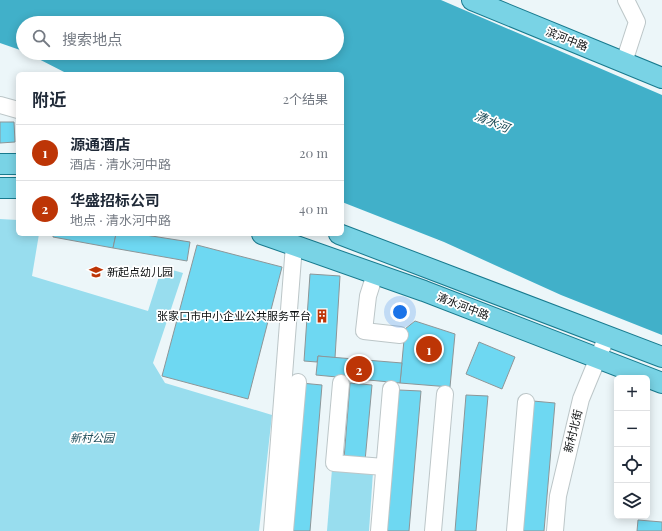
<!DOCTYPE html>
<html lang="zh">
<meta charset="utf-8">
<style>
body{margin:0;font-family:"Playfair Display","Noto Sans SC",serif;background:#f6f6f7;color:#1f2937}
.controls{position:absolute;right:12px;bottom:12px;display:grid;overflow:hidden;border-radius:6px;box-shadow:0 2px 10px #0003}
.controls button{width:36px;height:36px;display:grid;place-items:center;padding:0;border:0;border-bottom:1px solid #e0e1e3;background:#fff;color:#1f2937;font:20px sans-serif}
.you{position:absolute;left:400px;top:312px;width:14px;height:14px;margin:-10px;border:3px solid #fff;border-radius:50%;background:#1a73e8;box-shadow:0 0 0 6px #1a73e833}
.badge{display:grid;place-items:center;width:26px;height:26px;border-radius:50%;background:#bd3506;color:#fff;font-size:13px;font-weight:700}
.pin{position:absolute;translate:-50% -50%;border:2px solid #fff;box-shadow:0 1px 4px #0006}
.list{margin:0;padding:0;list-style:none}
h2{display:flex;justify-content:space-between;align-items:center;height:52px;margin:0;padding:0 16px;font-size:17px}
h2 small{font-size:13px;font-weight:400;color:#747a83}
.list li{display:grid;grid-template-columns:26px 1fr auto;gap:12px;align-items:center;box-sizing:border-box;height:56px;padding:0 16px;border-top:1px solid #e0e1e3}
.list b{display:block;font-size:15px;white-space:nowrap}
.list p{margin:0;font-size:13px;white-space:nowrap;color:#747a83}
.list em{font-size:13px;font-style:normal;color:#747a83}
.icon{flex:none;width:22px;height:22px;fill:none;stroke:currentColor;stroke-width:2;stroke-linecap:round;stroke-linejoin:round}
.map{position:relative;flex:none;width:662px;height:531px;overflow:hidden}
.search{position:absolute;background:#fff;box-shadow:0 2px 10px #0003;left:16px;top:16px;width:328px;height:44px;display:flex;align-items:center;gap:10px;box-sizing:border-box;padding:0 14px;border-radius:22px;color:#747a83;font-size:15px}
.panel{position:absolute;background:#fff;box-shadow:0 2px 10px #0003;left:16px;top:72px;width:328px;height:164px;border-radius:6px}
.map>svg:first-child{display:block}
</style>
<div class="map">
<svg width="662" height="531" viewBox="0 0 662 531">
<rect width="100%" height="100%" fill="#ecf6f9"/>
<g fill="#98ddee">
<path d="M0 219 18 220V234H39L32 276 148 311 162 267 183 273 153 363 165 383 272 415 259 531H0Z"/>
<path d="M332 469 373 472 369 531H327Z"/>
</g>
<path fill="#41b0c9" d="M0 0H441L662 95V335L561 295 444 242 342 202V74H68L27 53H337V23H23V51L0 43Z"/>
<g fill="#6ed8f2" stroke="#8d9698">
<path d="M0 122H14L15 142 0 143Z"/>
<path d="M53 234H116L113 248 53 237Z"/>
<path d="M116 234H139L190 242 187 261 113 248Z"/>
<path d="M197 245 282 267 248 399 162 376Z"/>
<path d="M310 274 340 276 335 358 318 356 317 362 304 361Z"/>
<path d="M415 321 455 334 450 387 400 383 405 329Z"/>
<path d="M479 342 515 357 502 389 466 374Z"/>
<path d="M318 356 402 363 400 383 316 375Z"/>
<path d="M301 383 322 385 310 531H288Z"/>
<path d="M350 383 372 385 365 461 344 459Z"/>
<path d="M399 390 421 391 409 531H387Z"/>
<path d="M466 395 488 396 476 531H455Z"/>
<path d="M533 401 555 403 544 531H522Z"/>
<path d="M638 520 662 522V531H637Z"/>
</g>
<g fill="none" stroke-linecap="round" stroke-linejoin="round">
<g stroke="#bcc6c8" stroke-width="18">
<g id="minor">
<path d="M624 62 637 22 626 0"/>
<path d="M0 105 18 110"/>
<path d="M375 274 368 296 364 331 400 335"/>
<path d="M341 383 334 463 384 467"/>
<path d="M272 531 294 245"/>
<path d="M285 531 298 382"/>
<path d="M379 531 391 389"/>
<path d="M433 531 445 394"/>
<path d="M515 531 526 402"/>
<path d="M555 531 558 496 581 399 607 336"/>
</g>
</g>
<g stroke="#187a8e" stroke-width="22">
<g id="major">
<path d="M472 0 662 78"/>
<path d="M0 164H18"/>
<path d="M0 188H18"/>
<path d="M262 234 424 291 662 383"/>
<path d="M339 234 662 357"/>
</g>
</g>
<use href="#minor" stroke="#fff" stroke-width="16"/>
<use href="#major" stroke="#79d3e5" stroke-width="20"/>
</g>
<defs>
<g id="school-bare" transform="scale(1.08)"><path d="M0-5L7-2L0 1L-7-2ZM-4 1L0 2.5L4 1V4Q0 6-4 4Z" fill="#bd3506" stroke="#fff" stroke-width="2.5" paint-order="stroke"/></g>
<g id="building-bare" transform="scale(1.08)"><path d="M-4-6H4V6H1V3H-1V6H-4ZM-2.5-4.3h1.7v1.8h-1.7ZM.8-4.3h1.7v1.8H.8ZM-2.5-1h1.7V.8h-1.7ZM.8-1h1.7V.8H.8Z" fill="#bd3506" stroke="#fff" stroke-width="2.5" paint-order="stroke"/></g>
</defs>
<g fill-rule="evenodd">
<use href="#school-bare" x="96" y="272"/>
<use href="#building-bare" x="322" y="316"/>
</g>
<g text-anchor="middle" stroke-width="3.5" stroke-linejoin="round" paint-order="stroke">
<g font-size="11" fill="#0a0d0e" stroke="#fff">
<text transform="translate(567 39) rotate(22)" y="4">滨河中路</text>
<text transform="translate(463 306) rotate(21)" y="4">清水河中路</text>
<text transform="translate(573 431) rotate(-76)" y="4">新村北街</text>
</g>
<g font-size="11" fill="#0a0d0e" stroke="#fff" text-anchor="start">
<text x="107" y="276">新起点幼儿园</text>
<text x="311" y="320" text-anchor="end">张家口市中小企业公共服务平台</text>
</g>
<g font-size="11" font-style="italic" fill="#214f5b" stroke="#fff">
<text x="92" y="442">新村公园</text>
</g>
<g font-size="12" font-style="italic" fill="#1a4a55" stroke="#fff">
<text transform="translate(492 122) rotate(22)" y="4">清水河</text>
</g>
</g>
</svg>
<div class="controls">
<button>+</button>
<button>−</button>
<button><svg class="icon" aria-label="locate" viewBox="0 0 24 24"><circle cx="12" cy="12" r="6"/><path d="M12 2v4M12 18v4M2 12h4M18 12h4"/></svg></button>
<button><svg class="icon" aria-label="layers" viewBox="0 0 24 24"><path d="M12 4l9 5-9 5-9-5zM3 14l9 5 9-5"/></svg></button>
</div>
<div class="you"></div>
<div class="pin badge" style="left:429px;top:349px">1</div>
<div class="pin badge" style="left:359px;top:369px">2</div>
<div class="search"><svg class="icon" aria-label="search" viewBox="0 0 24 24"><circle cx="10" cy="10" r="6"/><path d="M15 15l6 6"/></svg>搜索地点</div>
<section class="panel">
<h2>附近<small>2个结果</small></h2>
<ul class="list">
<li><span class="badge">1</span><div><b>源通酒店</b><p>酒店 · 清水河中路</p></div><em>20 m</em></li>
<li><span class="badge">2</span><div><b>华盛招标公司</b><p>地点 · 清水河中路</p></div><em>40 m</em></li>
</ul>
</section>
</div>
